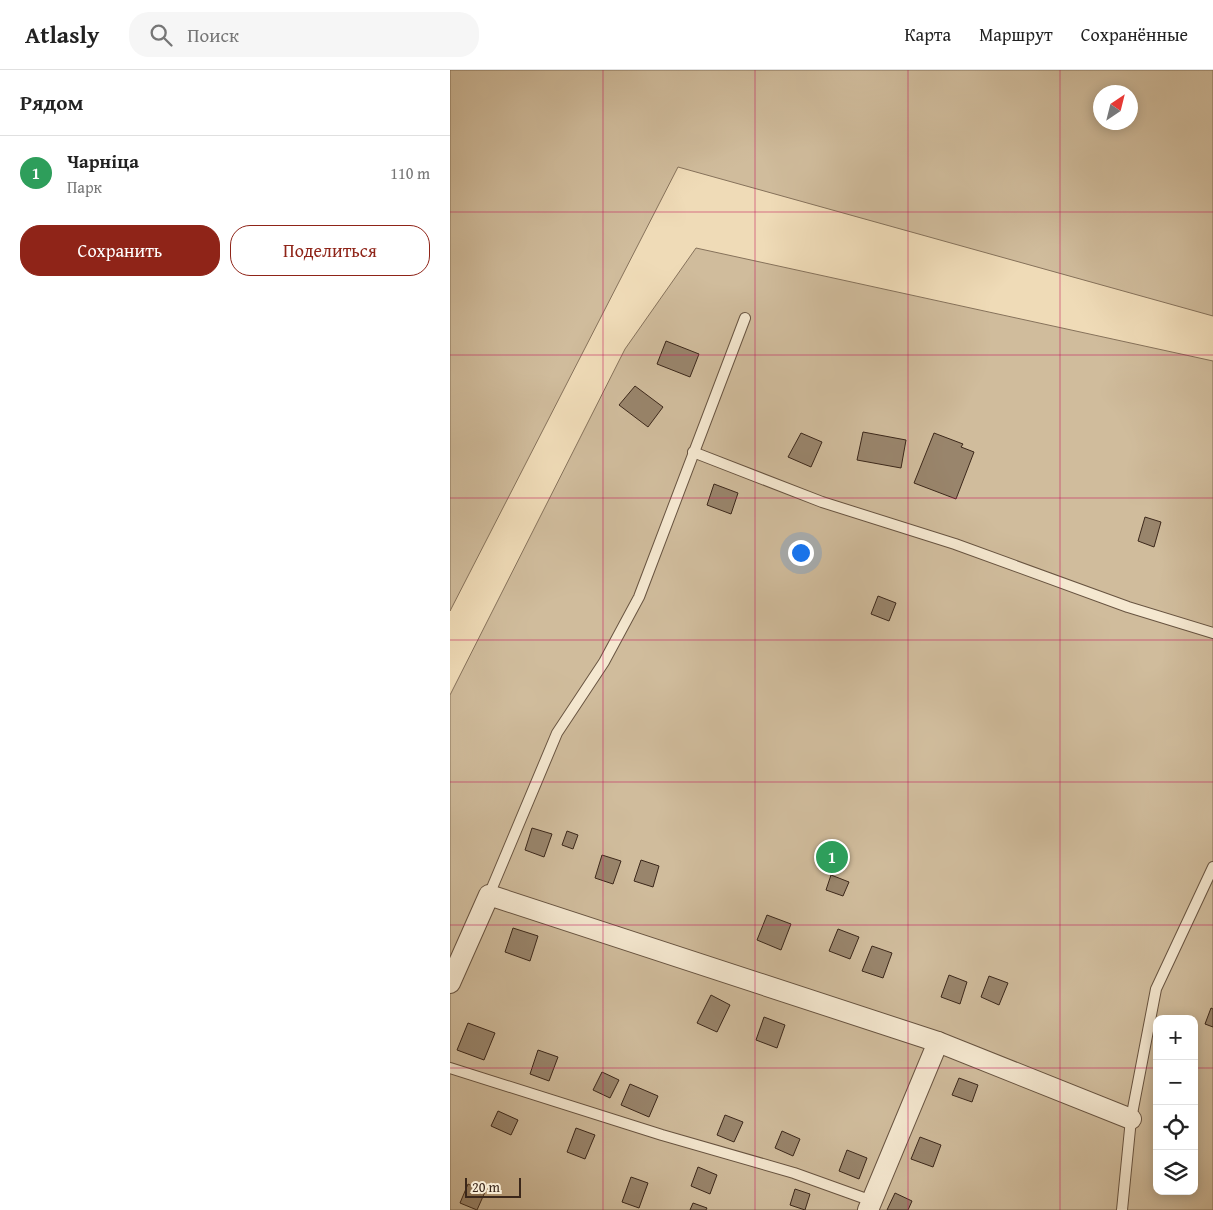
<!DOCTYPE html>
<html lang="ru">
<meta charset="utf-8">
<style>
body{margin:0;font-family:"Gentium Book Plus",serif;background:#f6f6f6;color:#222}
.controls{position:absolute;right:15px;bottom:15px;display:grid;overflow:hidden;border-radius:10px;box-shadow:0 2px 12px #0003}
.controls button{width:45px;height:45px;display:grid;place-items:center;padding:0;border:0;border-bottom:1px solid #e0e0e0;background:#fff;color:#222;font:25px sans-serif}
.compass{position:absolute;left:643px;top:15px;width:45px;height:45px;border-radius:50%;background:#fff;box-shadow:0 2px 12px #0003;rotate:35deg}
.scale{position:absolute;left:15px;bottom:12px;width:56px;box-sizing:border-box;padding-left:5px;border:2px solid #3b271a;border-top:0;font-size:14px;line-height:18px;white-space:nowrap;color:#3b271a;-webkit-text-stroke:4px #f5e8d0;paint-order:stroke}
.you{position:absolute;left:350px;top:482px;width:18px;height:18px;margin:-12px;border:4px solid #fff;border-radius:50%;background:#1a73e8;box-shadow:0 0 0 8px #1a73e833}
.badge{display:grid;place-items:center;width:32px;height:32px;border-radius:50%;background:#8f2418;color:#fff;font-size:16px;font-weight:700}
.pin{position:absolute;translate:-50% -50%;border:2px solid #fff;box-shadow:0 1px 5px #0006}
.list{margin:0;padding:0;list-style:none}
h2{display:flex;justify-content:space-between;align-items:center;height:65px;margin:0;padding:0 20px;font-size:21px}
h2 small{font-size:16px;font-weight:400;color:#767676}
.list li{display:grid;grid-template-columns:32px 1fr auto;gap:15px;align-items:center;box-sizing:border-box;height:75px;padding:0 20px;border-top:1px solid #e0e0e0}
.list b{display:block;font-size:19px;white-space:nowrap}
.list p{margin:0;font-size:16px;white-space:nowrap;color:#767676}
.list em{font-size:16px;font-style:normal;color:#767676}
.actions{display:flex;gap:10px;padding:15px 20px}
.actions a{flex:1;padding:11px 0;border:1px solid #8f2418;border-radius:20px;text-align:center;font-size:18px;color:#8f2418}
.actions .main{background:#8f2418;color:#fff}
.icon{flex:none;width:28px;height:28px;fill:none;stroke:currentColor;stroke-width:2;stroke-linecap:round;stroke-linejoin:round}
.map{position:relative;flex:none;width:763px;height:1140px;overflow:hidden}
header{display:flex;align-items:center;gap:30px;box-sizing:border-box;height:70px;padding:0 25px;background:#fff;border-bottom:1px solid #e0e0e0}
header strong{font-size:24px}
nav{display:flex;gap:28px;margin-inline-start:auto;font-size:18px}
.search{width:350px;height:45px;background:#f6f6f6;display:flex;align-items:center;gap:12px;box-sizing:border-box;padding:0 18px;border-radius:20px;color:#767676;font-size:19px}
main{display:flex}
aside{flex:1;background:#fff}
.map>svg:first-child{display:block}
</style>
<header>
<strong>Atlasly</strong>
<div class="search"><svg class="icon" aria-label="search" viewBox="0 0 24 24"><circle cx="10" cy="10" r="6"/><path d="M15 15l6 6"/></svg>Поиск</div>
<nav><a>Карта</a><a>Маршрут</a><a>Сохранённые</a></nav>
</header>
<main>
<aside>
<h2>Рядом<small></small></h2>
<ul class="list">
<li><span class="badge" style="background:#2e9e5b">1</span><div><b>Чарніца</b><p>Парк</p></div><em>110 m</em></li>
</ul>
<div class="actions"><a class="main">Сохранить</a><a>Поделиться</a></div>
</aside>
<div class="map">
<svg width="763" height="1140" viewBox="0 0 763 1140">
<rect width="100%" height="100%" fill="#efdbb7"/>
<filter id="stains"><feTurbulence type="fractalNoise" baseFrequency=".004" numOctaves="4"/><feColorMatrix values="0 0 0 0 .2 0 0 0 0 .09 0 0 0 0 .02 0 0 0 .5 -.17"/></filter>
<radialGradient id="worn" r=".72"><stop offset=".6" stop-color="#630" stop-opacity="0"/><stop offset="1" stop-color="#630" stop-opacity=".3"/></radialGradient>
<g fill="#d0bc9c" stroke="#86725b" fill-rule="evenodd">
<path d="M0 0H763V246L228 97 0 541ZM650 22H680V52H650Z"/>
<path d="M246 178 763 291V1140H0V625L175 279ZM707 949H744V1121H707Z"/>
</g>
<g fill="#99856c" stroke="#3b271a">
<path d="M216 271 249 284 240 307 207 294Z"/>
<path d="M185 316 213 337 198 357 169 335Z"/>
<path d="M413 362 456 370 451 398 407 390Z"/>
<path d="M351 363 372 372 361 397 338 387Z"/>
<path d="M484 363 513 374 511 377 524 382 506 429 464 413Z"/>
<path d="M264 414 288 423 281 444 257 435Z"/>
<path d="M695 447 711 452 704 477 688 471Z"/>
<path d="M428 526 446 533 439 551 421 544Z"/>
<path d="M82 758 102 764 94 787 75 780Z"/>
<path d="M117 761 128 765 123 779 112 775Z"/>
<path d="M152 785 171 791 163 814 145 808Z"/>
<path d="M191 790 209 796 203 817 184 811Z"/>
<path d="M381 805 399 812 393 826 376 820Z"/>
<path d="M317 845 341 854 331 880 307 870Z"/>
<path d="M63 858 88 866 80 891 55 882Z"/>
<path d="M388 859 409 867 400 889 379 881Z"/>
<path d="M422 876 442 883 433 908 412 901Z"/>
<path d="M499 905 517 912 510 934 491 927Z"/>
<path d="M539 906 558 913 549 935 531 927Z"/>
<path d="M261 925 280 935 267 962 247 953Z"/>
<path d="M761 938 763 939V957L755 954Z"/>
<path d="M314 947 335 955 327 978 306 970Z"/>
<path d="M18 953 45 963 34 990 7 980Z"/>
<path d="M88 980 108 987 99 1011 80 1004Z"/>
<path d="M152 1002 169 1010 160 1028 143 1020Z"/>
<path d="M509 1008 528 1015 522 1032 502 1025Z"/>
<path d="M180 1014 208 1026 199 1047 171 1035Z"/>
<path d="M48 1041 68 1050 61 1065 41 1056Z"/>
<path d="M275 1045 293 1052 284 1072 267 1065Z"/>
<path d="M126 1058 145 1065 135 1089 117 1082Z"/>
<path d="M332 1061 350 1069 343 1086 325 1078Z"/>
<path d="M470 1067 491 1075 483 1097 461 1089Z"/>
<path d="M397 1080 417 1088 409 1109 389 1101Z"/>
<path d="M248 1097 267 1105 260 1124 241 1116Z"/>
<path d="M181 1107 198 1113 189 1138 172 1132Z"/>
<path d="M18 1114 35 1122 27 1140 10 1133Z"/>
<path d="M345 1119 360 1124 355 1140 340 1135Z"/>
<path d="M445 1123 462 1131 458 1140H437Z"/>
<path d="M243 1133 257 1138 256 1140H240Z"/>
</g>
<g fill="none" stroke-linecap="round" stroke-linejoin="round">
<g stroke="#685441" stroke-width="12">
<g id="lane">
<path d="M243 382 372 432 505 474 678 537 763 563"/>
<path d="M39 825 107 663 154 592 189 527 295 248"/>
<path d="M0 998 212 1065 344 1103 422 1131"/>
<path d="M672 1140 681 1049 706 919 763 797"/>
</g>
</g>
<g stroke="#685441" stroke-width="22">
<g id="street">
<path d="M0 913 39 825 488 972 418 1140"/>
<path d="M488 972 681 1049"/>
</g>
</g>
<use href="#lane" stroke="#f5e8d0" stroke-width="10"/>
<use href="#street" stroke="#f5e8d0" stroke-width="20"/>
</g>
<path fill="none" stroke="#c2185b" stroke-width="1" stroke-opacity="0.55" d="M153 0V1140M305 0V1140M458 0V1140M610 0V1140M0 142H763M0 285H763M0 428H763M0 570H763M0 712H763M0 855H763M0 998H707M744 998H763"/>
<rect width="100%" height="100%" filter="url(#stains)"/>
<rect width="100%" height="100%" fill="url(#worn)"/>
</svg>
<div class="controls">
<button>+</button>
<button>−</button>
<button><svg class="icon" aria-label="locate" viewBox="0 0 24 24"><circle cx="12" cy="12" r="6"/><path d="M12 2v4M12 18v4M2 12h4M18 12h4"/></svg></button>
<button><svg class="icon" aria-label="layers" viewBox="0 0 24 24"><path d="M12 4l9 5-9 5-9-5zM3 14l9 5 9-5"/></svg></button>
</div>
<svg class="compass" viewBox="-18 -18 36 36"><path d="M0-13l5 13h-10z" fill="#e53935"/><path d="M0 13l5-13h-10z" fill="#767676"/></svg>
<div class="scale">20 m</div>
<div class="you"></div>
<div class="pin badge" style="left:382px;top:787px;background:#2e9e5b">1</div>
</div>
</main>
